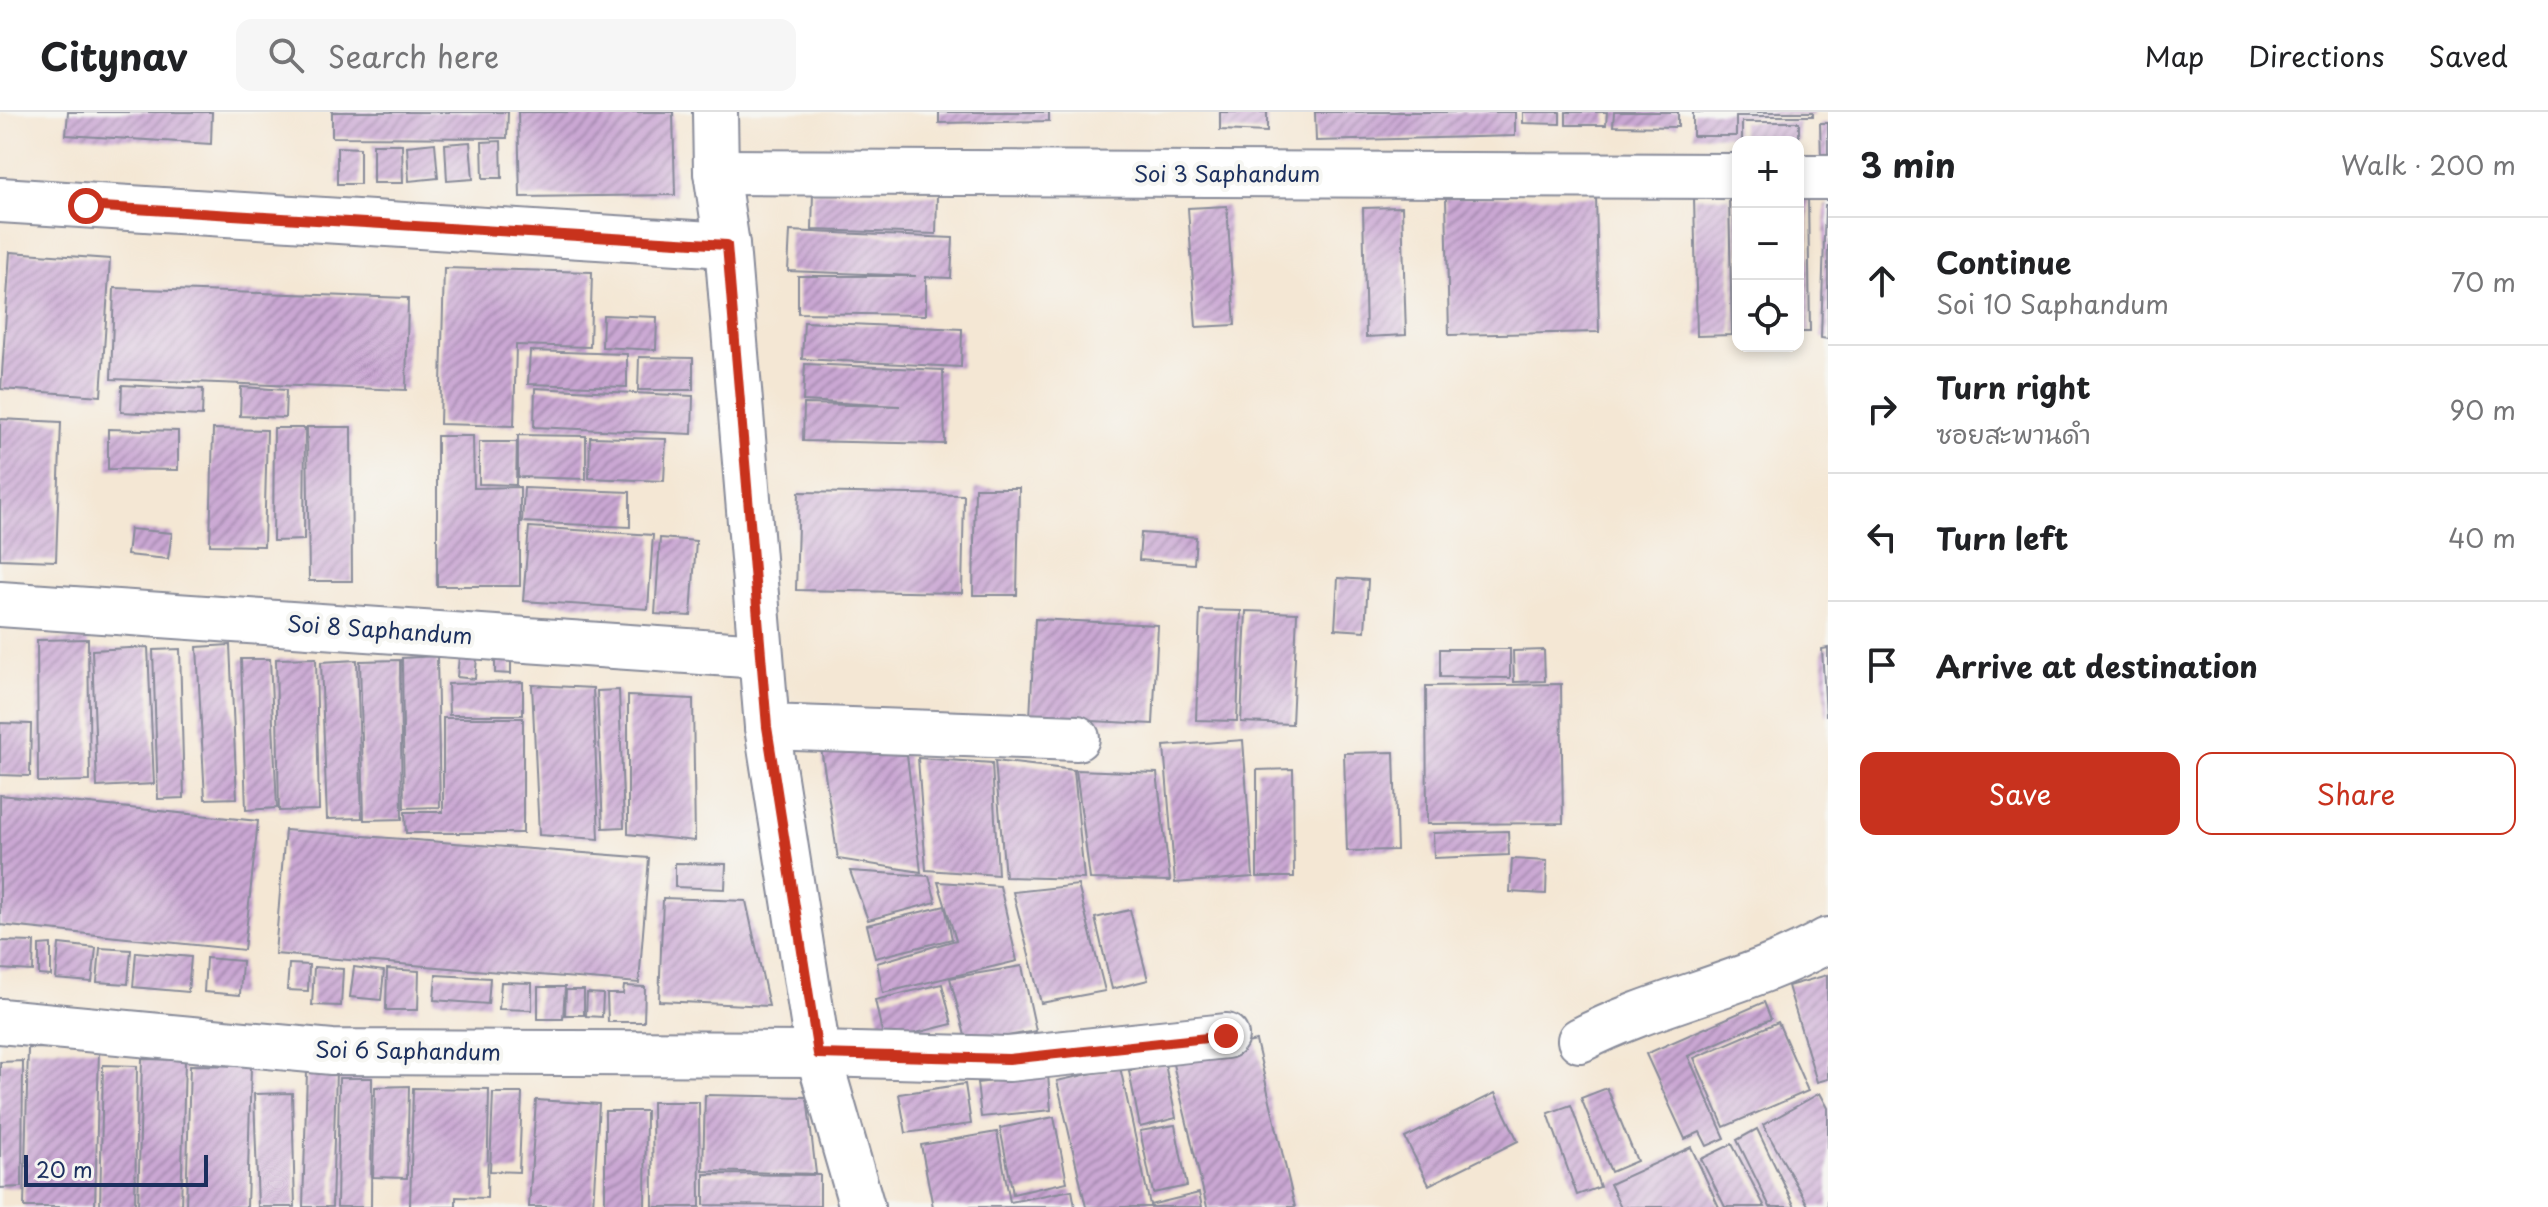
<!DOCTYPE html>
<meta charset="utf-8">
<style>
body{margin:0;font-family:"Playpen Sans","Playpen Sans Thai",sans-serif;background:#f6f6f6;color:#202124}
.controls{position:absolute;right:24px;top:24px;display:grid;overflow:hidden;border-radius:16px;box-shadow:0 4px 12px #0003}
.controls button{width:72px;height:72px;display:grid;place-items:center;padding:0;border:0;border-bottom:2px solid #e0e0e0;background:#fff;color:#202124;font:40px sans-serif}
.scale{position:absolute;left:24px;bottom:20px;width:184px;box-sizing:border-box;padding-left:8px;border:4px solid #1b2f5e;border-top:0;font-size:22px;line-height:28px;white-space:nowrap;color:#1b2f5e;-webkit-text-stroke:6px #f6f6f2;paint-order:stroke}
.stop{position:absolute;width:24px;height:24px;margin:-18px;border:6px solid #c8321e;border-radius:50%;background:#fff}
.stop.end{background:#c8321e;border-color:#fff;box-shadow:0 2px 8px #0008}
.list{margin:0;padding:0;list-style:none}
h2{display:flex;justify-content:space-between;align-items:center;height:104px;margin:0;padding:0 32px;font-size:34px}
h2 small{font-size:26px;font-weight:400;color:#757577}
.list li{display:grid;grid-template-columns:52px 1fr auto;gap:24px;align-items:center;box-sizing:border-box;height:128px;padding:0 32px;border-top:2px solid #e0e0e0}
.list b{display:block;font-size:30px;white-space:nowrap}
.list p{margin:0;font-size:26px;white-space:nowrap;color:#757577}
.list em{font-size:26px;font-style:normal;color:#757577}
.actions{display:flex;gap:16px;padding:24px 32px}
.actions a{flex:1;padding:18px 0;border:2px solid #c8321e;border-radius:16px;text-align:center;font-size:28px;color:#c8321e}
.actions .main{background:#c8321e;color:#fff}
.icon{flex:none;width:44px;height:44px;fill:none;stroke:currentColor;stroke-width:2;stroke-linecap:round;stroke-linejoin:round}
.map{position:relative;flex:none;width:1828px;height:1095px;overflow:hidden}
header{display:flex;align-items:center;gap:48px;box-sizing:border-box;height:112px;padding:0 40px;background:#fff;border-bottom:2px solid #e0e0e0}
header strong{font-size:38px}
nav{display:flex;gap:44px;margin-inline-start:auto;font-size:28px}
.search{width:560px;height:72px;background:#f6f6f6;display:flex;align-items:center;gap:20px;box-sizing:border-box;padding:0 28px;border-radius:16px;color:#757577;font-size:30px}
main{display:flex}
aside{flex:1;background:#fff}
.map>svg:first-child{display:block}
</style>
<header>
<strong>Citynav</strong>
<div class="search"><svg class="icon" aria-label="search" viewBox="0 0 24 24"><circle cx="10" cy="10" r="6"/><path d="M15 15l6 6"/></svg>Search here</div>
<nav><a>Map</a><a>Directions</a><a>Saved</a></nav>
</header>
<main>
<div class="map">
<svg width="1828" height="1095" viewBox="0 0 1828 1095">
<defs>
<pattern id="building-hatch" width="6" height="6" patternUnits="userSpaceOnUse" patternTransform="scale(2)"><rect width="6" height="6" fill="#caa7d3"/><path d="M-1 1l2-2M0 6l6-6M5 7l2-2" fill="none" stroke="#a388ae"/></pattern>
</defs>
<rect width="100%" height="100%" fill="#f6f6f2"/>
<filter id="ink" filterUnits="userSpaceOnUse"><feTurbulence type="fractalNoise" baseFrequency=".0125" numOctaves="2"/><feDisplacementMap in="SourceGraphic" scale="16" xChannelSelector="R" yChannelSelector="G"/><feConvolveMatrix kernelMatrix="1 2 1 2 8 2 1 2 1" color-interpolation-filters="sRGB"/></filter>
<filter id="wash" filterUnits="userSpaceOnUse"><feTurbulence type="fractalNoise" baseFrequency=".006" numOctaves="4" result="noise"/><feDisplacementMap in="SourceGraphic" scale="32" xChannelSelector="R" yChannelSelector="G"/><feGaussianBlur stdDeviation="1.8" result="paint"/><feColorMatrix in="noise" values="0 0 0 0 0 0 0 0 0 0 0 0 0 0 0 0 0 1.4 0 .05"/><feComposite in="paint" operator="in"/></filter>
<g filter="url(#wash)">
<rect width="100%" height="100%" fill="#f4e7d4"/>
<g id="blocks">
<g fill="url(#building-hatch)">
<path d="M68 0H212L211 32 66 23Z"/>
<path d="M332 0H508L507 26 332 25Z"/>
<path d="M518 0H673L675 83 520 85Z"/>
<path d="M939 0H1049V9L939 11Z"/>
<path d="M1220 0H1267V20L1220 18Z"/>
<path d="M1315 0H1515V24L1316 29Z"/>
<path d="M1523 0H1560V12L1523 11Z"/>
<path d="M1566 0H1607L1606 13H1566Z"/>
<path d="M1614 0H1678V15L1613 14Z"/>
<path d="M1693 0H1813V4H1736V24H1693Z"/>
<rect x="1742" y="10" width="57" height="20"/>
<path d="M1820 11H1828V46H1821Z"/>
<path d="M501 29 502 66H483L482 30Z"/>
<path d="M470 30 473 67 447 69 445 32Z"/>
<path d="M435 31 438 66 409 69 407 34Z"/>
<path d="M373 32H402L403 71H373Z"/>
<path d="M337 35 360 36V72H337Z"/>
<path d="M813 80 937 83 936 122 812 118Z"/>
<path d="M1596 84 1599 220 1449 223 1446 86Z"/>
<path d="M1694 85H1729L1732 223 1697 224Z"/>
<path d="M1798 86H1808L1810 220H1798Z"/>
<path d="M1734 87H1738V220H1735Z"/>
<path d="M1825 93H1828V227L1821 226Z"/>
<path d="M1227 94 1235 213 1196 215 1188 96Z"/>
<path d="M1402 95 1406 223 1366 225 1363 96Z"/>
<path d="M790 119 953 126 951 166 926 165V203L798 201V164H916L788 159Z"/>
<path d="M10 140 110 147 101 284 1 277Z"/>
<path d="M444 156 592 160 590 235 516 233 514 314 440 312Z"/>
<path d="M114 176 408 186 406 278 111 267Z"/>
<path d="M603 203 657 205 656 238 602 235Z"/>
<path d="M804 210 962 217 961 255 802 247Z"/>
<path d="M530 239 627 242V275L528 272Z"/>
<path d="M639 245 693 246V278H638Z"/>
<path d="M805 252 943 258 945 332 803 329 804 292 900 294 803 289Z"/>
<path d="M122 273 203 277 202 304 121 300Z"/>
<path d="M241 275 286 278 285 306 240 304Z"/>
<path d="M535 276 693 284 692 322 534 315Z"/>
<path d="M0 307 61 310 56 449 0 447Z"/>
<path d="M307 315H351L352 469H309Z"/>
<path d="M274 316H305L304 428 273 429Z"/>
<path d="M108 317 178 319V358L108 357Z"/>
<path d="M213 317 267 318 264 434 210 433Z"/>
<path d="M518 323 586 324V367L518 365Z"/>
<path d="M437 324H473L474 376 520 375V474H437Z"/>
<path d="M590 325 666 327 664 369 589 366Z"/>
<path d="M479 330H517L516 373 479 372Z"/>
<path d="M524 376 630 380V415L522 410Z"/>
<path d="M975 376H1019L1017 483H973Z"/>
<path d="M799 380 964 383 962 481 796 478Z"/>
<path d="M529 415 653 423 648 497 523 489Z"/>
<path d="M130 417 172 421 168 447 127 443Z"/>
<path d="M1141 421 1196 425 1194 452 1139 448Z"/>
<path d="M660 426 696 429 691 504 655 502Z"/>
<path d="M1338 466 1368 468 1365 519 1335 517Z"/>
<path d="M1200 498 1241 499 1237 609 1196 608Z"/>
<path d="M1246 499 1297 501 1292 612 1241 610Z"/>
<path d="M1035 507 1158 513 1153 612 1030 606Z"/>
<path d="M88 527 90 669 38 670 37 528Z"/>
<path d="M230 533 237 686 205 687 197 535Z"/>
<path d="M148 535 154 672 97 675 92 538Z"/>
<path d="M1828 536V603H1826L1822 537Z"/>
<path d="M180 537 184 686 158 687 153 538Z"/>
<path d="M1440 537H1510V566L1440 565Z"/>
<path d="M1544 538 1545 569 1514 570 1513 539Z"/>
<path d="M437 544 440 695 404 696 402 546Z"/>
<path d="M459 545 477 546 475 567 457 565Z"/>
<path d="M316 546 319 698 279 699 276 547Z"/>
<path d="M241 547H270L277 696 246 698Z"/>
<path d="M357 548 362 706 327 707 321 550Z"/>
<path d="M400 548 402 707 364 708 360 549Z"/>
<path d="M495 549H511V562L495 561Z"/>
<path d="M523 570V603H449L448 572Z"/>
<path d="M1561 572 1563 711 1427 712 1426 574Z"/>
<path d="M532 573 593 576 599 727 539 723Z"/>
<path d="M619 578 624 715 603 716 597 579Z"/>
<path d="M628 584 693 587 695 729 628 722Z"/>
<path d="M443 606H523V721H406L405 700H443Z"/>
<path d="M0 611 31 612 30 664 0 663Z"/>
<path d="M1243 628 1253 765 1175 771 1164 634Z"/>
<path d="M821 636 907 643 921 760 838 747Z"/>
<path d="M1394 640 1397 738 1347 739 1344 641Z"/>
<path d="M918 646 992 651 998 763 926 758Z"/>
<path d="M995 649 1074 658 1084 767 1005 765Z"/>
<path d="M1293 657 1294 765H1257V658Z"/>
<path d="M1076 658 1157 661 1170 769 1090 767Z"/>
<path d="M0 683 258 709 244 838 0 813Z"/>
<path d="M285 718 649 746 639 871 275 842Z"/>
<path d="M1508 719 1509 743 1434 746 1433 721Z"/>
<path d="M1512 747 1547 749 1546 782 1510 780Z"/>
<path d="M675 751 726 752 725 777 675 775Z"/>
<path d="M850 759 929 764 936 790 868 808Z"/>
<path d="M938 770 1000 774 1017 849 883 881 877 851 956 828Z"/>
<path d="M1078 773 1105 879 1041 891 1013 780Z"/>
<path d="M663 786 746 789 769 894 659 889Z"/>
<path d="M945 794 952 827 875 846 867 813Z"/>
<path d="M1130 798 1148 868 1112 877 1095 806Z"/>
<path d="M0 829 34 830 33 859 0 857Z"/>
<path d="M51 832V864L39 863V833Z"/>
<path d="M59 832 96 836 92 870 56 867Z"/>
<path d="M100 836 131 838 128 872 97 870Z"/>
<path d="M136 840 191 845 188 880 133 875Z"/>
<path d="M206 846 242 849 240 883 204 880Z"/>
<path d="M289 852 309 853 308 879 287 878Z"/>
<path d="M1022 854 1036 919 967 931 950 866Z"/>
<path d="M314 855 343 857 341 894 312 893Z"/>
<path d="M354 855 384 859 381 888 350 885Z"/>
<path d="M387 857 419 859 418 898H386Z"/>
<path d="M436 863 490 866 488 892 434 888Z"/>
<path d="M1827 863 1828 967 1817 970 1788 874Z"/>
<path d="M501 870 532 871V898L499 897Z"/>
<path d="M942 872 952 912 884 929 875 888Z"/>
<path d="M624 874 645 875 644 910H608L607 882H623Z"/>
<path d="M538 875H565L563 907H538Z"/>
<path d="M566 878H584V903H565Z"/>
<path d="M587 881 603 882 602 905 586 904Z"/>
<path d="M1764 890 1771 907 1688 944 1725 1026 1707 1034 1700 1020 1685 1027 1646 942Z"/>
<path d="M1778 910 1808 979 1724 1015 1694 946Z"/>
<path d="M1256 929 1295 1095H1207L1172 948Z"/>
<path d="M28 936 99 937 95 1095H24Z"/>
<path d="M142 947 185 948 181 1095H138Z"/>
<path d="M23 949 22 1075 0 1076V950Z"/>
<path d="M1165 952 1176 1006 1140 1015 1129 959Z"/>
<path d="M103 953 137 954 135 1095H100Z"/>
<path d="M190 953 251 954 247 1095H186Z"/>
<path d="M1120 955 1150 1093 1199 1081 1202 1095H1086L1057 969Z"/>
<path d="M307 959H336L332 1095H303Z"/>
<path d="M1048 963 1051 998 981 1005 977 971Z"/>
<path d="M339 966H372L371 1095H337Z"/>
<path d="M965 972 971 1012 906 1021 899 982Z"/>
<path d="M409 974 407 1066 373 1065 375 975Z"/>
<path d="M413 976 489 977 487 1086 456 1085V1095H410Z"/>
<path d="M1607 976 1637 1049 1611 1060 1581 986Z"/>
<path d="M292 981 295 1095H258L254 982Z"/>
<path d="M493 981H522L519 1060 490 1059Z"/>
<path d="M1495 981 1518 1029 1429 1073 1405 1026Z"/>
<path d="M1820 981 1828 996V1095H1809L1763 1013Z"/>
<path d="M705 983 807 985 816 1062 703 1059Z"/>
<path d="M536 988 599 992 593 1095H529Z"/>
<path d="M652 990H699L700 1095H653Z"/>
<path d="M1571 993 1600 1075 1577 1083 1548 1001Z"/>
<path d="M605 999H646L645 1095H605Z"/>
<path d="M1054 1005 1067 1070 1013 1082 1000 1016Z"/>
<path d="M1175 1013 1187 1074 1153 1081 1140 1019Z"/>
<path d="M1757 1017 1795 1095H1770L1737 1028Z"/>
<path d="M997 1020 1010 1090 1072 1078 1075 1095H933L921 1033Z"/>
<path d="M1732 1032 1765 1095H1725L1701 1047Z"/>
<path d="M1691 1035 1719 1095H1621L1610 1072Z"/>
<path d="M704 1062 820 1063V1094L704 1093Z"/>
</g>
</g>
</g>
<g filter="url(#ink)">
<use href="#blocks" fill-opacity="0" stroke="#888b99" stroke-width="2"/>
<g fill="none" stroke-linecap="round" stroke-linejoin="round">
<g stroke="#888b99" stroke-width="48">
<g id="street">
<path d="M715 0 716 60 727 133 767 615 818 942 862 1095"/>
<path d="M716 60 1738 64"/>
<path d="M1798 65H1828"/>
<path d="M0 88 727 133"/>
<path d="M0 492 760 544"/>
<path d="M767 615 1077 626"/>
<path d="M0 909 332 940 818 942 1009 947 1226 924"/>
<path d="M1580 928C1659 887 1750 872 1828 828"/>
</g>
</g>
<use href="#street" stroke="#fff" stroke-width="44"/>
</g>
</g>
<g fill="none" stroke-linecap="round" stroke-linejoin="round" filter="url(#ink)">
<path stroke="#c8321e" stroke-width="10" d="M86 94 727 133 767 615 818 942 1009 947 1226 924"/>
</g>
<g text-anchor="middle" stroke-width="8" stroke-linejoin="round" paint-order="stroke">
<g font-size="22" fill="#1b2f5e" stroke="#f6f6f2">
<text x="1227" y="70">Soi 3 Saphandum</text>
<text transform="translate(380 518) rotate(4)" y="8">Soi 8 Saphandum</text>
<text transform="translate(408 939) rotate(1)" y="8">Soi 6 Saphandum</text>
</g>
</g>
</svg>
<div class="controls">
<button>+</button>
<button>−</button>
<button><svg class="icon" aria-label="locate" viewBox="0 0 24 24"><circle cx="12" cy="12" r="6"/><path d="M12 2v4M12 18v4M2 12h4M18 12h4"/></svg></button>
</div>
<div class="scale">20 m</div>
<div class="stop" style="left:86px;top:94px"></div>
<div class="stop end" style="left:1226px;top:924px"></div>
</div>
<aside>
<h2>3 min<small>Walk · 200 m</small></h2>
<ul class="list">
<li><svg class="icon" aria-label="ahead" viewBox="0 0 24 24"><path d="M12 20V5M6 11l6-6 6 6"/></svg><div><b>Continue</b><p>Soi 10 Saphandum</p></div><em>70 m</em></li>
<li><svg class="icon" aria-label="right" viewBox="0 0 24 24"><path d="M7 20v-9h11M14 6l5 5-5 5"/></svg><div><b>Turn right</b><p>ซอยสะพานดำ</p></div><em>90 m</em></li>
<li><svg class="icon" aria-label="left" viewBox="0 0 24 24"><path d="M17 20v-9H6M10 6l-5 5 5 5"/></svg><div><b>Turn left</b></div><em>40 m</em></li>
<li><svg class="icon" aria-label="arrive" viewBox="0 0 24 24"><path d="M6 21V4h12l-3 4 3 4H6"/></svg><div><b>Arrive at destination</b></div></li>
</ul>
<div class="actions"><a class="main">Save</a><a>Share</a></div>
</aside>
</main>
